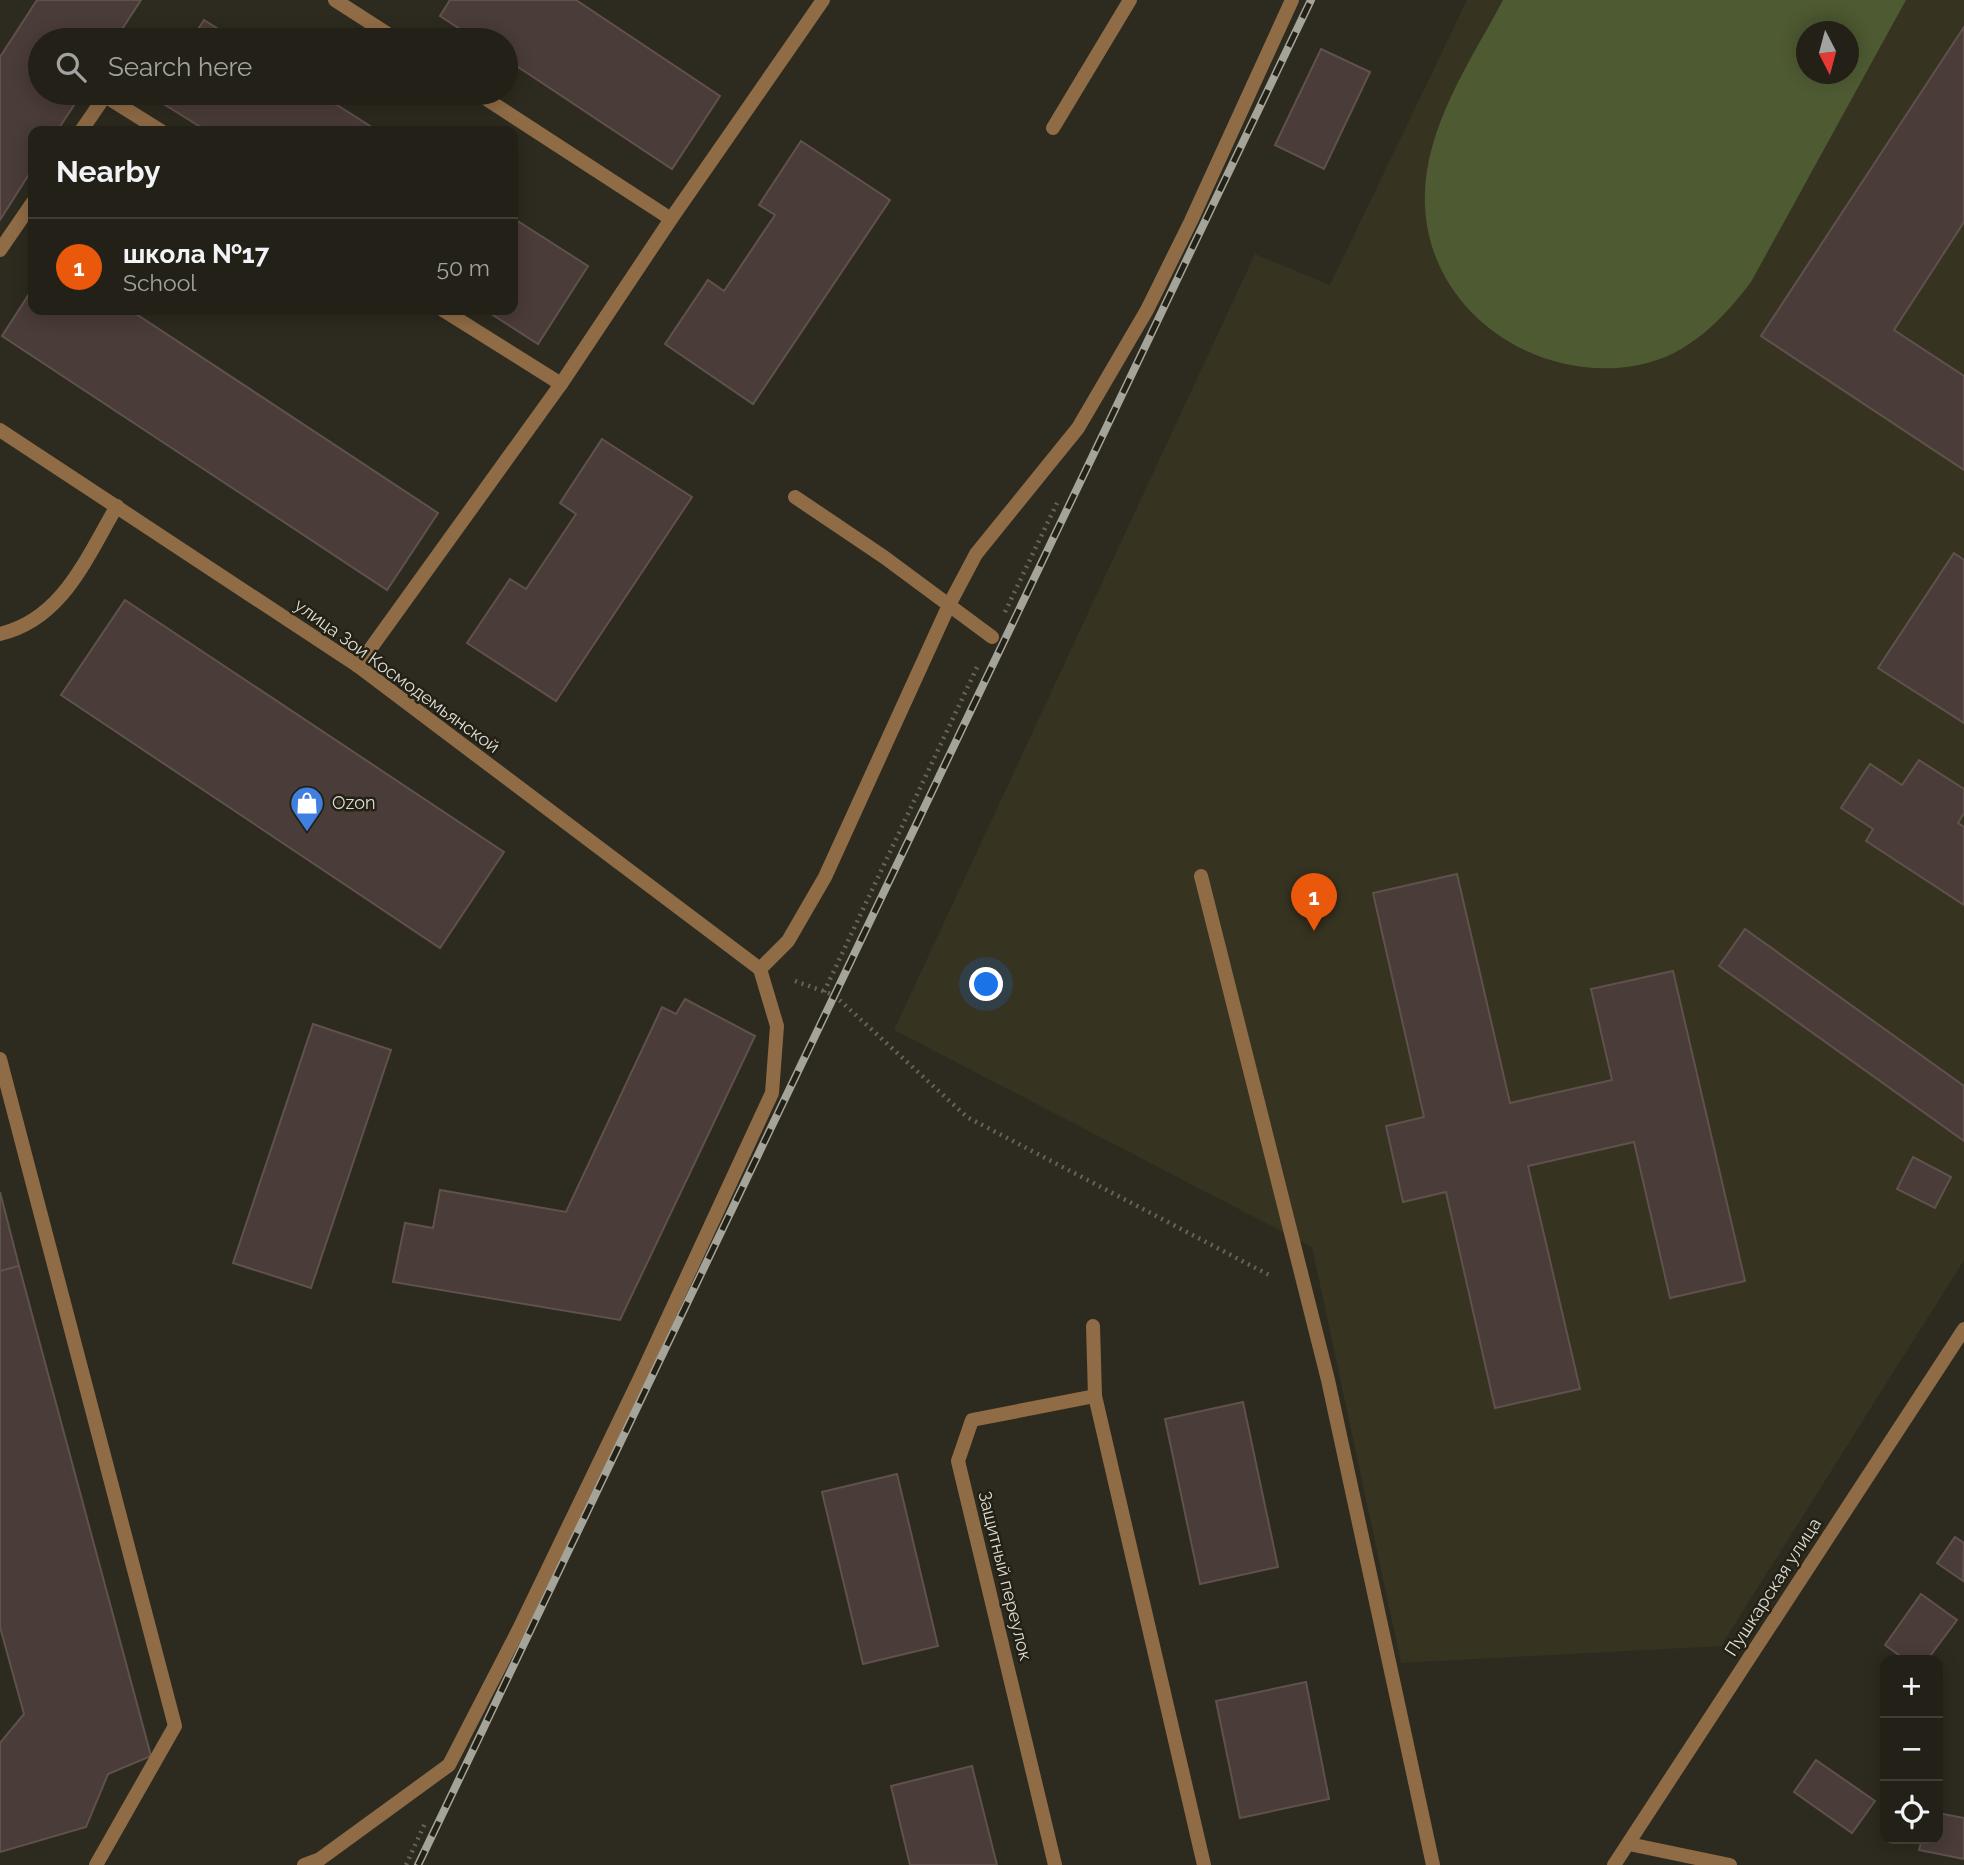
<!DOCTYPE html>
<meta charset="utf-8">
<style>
body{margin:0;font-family:Raleway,sans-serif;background:#2a2820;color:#f1f3f6}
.controls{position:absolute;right:21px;bottom:21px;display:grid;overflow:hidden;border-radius:14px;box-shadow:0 4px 18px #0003}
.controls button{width:63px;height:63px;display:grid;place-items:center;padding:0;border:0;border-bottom:2px solid #3f3e36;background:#222017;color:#f1f3f6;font:35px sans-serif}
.compass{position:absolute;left:1796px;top:21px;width:63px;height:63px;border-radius:50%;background:#222017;box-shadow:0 4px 18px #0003;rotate:174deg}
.you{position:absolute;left:987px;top:985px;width:24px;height:24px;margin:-18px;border:5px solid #fff;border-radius:50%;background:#1a73e8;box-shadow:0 0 0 10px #1a73e833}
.badge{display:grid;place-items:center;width:46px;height:46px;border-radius:50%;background:#ea580c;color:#fff;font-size:23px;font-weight:700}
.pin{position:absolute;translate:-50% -58px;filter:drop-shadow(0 2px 4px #0008)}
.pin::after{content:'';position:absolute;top:37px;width:24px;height:21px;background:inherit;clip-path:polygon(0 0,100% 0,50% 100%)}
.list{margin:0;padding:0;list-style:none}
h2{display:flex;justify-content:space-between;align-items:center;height:91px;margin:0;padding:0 28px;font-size:30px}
h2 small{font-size:23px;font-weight:400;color:#a2a3a1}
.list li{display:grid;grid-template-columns:46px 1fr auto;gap:21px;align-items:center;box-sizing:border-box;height:98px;padding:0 28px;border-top:2px solid #3f3e36}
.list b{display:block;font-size:26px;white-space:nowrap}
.list p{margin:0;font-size:23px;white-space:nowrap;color:#a2a3a1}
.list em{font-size:23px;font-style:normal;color:#a2a3a1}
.icon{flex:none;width:38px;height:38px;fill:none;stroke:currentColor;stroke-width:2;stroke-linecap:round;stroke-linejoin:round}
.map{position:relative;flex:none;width:1964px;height:1865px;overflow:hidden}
.search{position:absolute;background:#222017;box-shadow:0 4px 18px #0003;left:28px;top:28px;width:490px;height:77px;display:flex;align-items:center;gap:18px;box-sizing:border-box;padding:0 24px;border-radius:38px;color:#a2a3a1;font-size:26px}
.panel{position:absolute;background:#222017;box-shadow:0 4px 18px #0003;left:28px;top:126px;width:490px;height:189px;border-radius:14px}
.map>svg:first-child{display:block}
</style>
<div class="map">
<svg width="1964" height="1865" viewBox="0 0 1964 1865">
<rect width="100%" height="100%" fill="#2d2b1f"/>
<path fill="#373321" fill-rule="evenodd" d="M1467 0H1964V1260L1721 1646 1401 1663 1312 1247 894 1030 1255 254 1330 285ZM1806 32H1848V74H1806Z"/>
<path fill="#4e5a32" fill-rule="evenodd" d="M1503 0H1906L1751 282C1722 320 1689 355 1639 365 1538 385 1429 313 1425 205 1422 131 1469 64 1503 0ZM1806 32H1848V74H1806Z"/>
<g fill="#4a3c38" stroke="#60514d" stroke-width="2">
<path d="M37 0H141L115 40H40V93H82L57 131H33V168L0 220V57Z"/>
<path d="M450 0H576L720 96 672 169 506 59V40H477L440 16Z"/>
<path d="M204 20 236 40H191Z"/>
<path d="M1964 27V222L1894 330 1964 376V470L1761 336Z"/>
<path d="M1321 49 1370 72 1324 169 1275 145Z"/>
<path d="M158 93H318L378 131H207L154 98Z"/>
<path d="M801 141 890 200 753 404 665 344 708 280 724 291 775 215 759 205Z"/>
<path d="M513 218 588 266 538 344 485 310H513Z"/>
<path d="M33 288V310H130L438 513 387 590 2 336Z"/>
<path d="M602 439 692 497 556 701 467 643 510 579 526 589 576 514 560 503Z"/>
<path d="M1954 553 1964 560V723L1878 668Z"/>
<path d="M125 600 504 852 440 948 61 695Z"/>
<path d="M1919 760 1964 789V813L1958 823 1964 827V905L1866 841 1873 829 1841 808 1870 764 1902 785Z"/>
<path d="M1457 874 1510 1103 1612 1080 1591 989 1673 971 1745 1281 1670 1298 1634 1142 1528 1166 1580 1389 1495 1408 1446 1192 1403 1202 1386 1126 1424 1117 1373 893Z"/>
<path d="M1745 929 1964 1086V1141L1719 966Z"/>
<path d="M685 999 755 1036 620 1320 393 1282 405 1223 433 1228 440 1190 566 1212 662 1007 676 1014Z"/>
<path d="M313 1024 391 1050 311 1288 233 1263Z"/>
<path d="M1913 1157 1951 1177 1935 1208 1897 1189Z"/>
<path d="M0 1192 19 1266 0 1271Z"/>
<path d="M19 1266 151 1756 108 1774 86 1827 0 1852V1743L24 1714 0 1627V1271Z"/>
<path d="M1243 1402 1278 1567 1200 1584 1165 1419Z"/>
<path d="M897 1474 938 1646 863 1664 822 1492Z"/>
<path d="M1955 1537 1964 1543 1963 1581 1937 1563Z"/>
<path d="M1921 1594 1957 1620 1927 1660H1906L1885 1645Z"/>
<path d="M1306 1682 1329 1799 1240 1818 1216 1701Z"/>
<path d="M1816 1760 1875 1801 1852 1833 1794 1792Z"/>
<path d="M972 1766 997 1865H910L891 1786Z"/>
<path d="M1938 1813 1964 1818V1859L1919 1850 1922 1839H1938Z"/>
</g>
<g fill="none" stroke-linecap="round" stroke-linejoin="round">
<g stroke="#666459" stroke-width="4.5" stroke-dasharray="2 5" stroke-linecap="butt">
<path d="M1005 612 1057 503"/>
<path d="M795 981 834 995 967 1117 1271 1276"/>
<path d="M824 992 979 663"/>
<path d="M406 1865 426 1821"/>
</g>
<g stroke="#906c46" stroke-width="14">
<path d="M335 0 397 40"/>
<path d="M1053 128 1130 0"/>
<path d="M81 131 105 96 161 131"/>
<path d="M671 219 823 0"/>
<path d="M0 250 33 202"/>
<path d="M443 310 561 384 671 219 477 93"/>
<path d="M795 497 884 557 992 637"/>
<path d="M0 634C63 619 86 558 117 506"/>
<path d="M358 666 561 384"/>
<path d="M1201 876 1328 1380 1433 1865"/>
<path d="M0 1059 175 1726 96 1865"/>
<path d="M1093 1326 1095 1396 1204 1865"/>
<path d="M304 1865 320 1859 449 1765 519 1629 640 1378 772 1093 777 1026 760 969 788 941 825 877 949 605 976 554 1078 428 1147 310 1191 221 1292 0"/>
</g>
<g stroke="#906c46" stroke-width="14">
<path d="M0 430 358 666 760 969"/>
<path d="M1629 1844 1730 1865"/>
<path d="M1055 1865 958 1461 972 1420 1095 1396"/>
</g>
<path stroke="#906c46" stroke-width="14" d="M1614 1865 1964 1329"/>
<g stroke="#a5a49a" stroke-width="8">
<path id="rail" d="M418 1865 1311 0"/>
</g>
<use href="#rail" stroke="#232115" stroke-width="5" stroke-dasharray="16" stroke-linecap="butt"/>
</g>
<defs>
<g id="shop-pin" transform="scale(1.75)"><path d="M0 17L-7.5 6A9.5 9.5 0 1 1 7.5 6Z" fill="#3f7fe0" stroke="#232115"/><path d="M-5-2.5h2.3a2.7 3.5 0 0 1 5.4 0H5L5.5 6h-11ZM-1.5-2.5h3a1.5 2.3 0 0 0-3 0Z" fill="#fff"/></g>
</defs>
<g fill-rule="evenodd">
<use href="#shop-pin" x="307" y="803"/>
</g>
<g text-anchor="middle" stroke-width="5" stroke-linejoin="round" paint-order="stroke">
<g font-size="18" fill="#dddcd4" stroke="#232115">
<text transform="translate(397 676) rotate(36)" y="6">улица Зои Космодемьянской</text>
<text transform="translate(1005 1576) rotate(76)" y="6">Защитный переулок</text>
<text transform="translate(1773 1587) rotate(-57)" y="6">Пушкарская улица</text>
</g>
<g font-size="18" fill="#dddcd4" stroke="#232115" text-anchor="start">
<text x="332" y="809">Ozon</text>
</g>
</g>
</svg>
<div class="controls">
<button>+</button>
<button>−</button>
<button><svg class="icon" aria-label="locate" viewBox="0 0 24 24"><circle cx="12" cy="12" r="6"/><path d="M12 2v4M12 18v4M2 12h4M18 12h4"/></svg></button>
</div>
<svg class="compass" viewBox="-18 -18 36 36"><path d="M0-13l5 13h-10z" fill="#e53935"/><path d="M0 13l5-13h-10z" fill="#a2a3a1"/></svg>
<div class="you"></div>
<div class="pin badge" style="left:1314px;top:931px">1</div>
<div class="search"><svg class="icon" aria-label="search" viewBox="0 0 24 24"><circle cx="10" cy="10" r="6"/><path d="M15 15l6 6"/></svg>Search here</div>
<section class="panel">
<h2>Nearby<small></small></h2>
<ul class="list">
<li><span class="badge">1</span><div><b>школа №17</b><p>School</p></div><em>50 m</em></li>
</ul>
</section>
</div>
